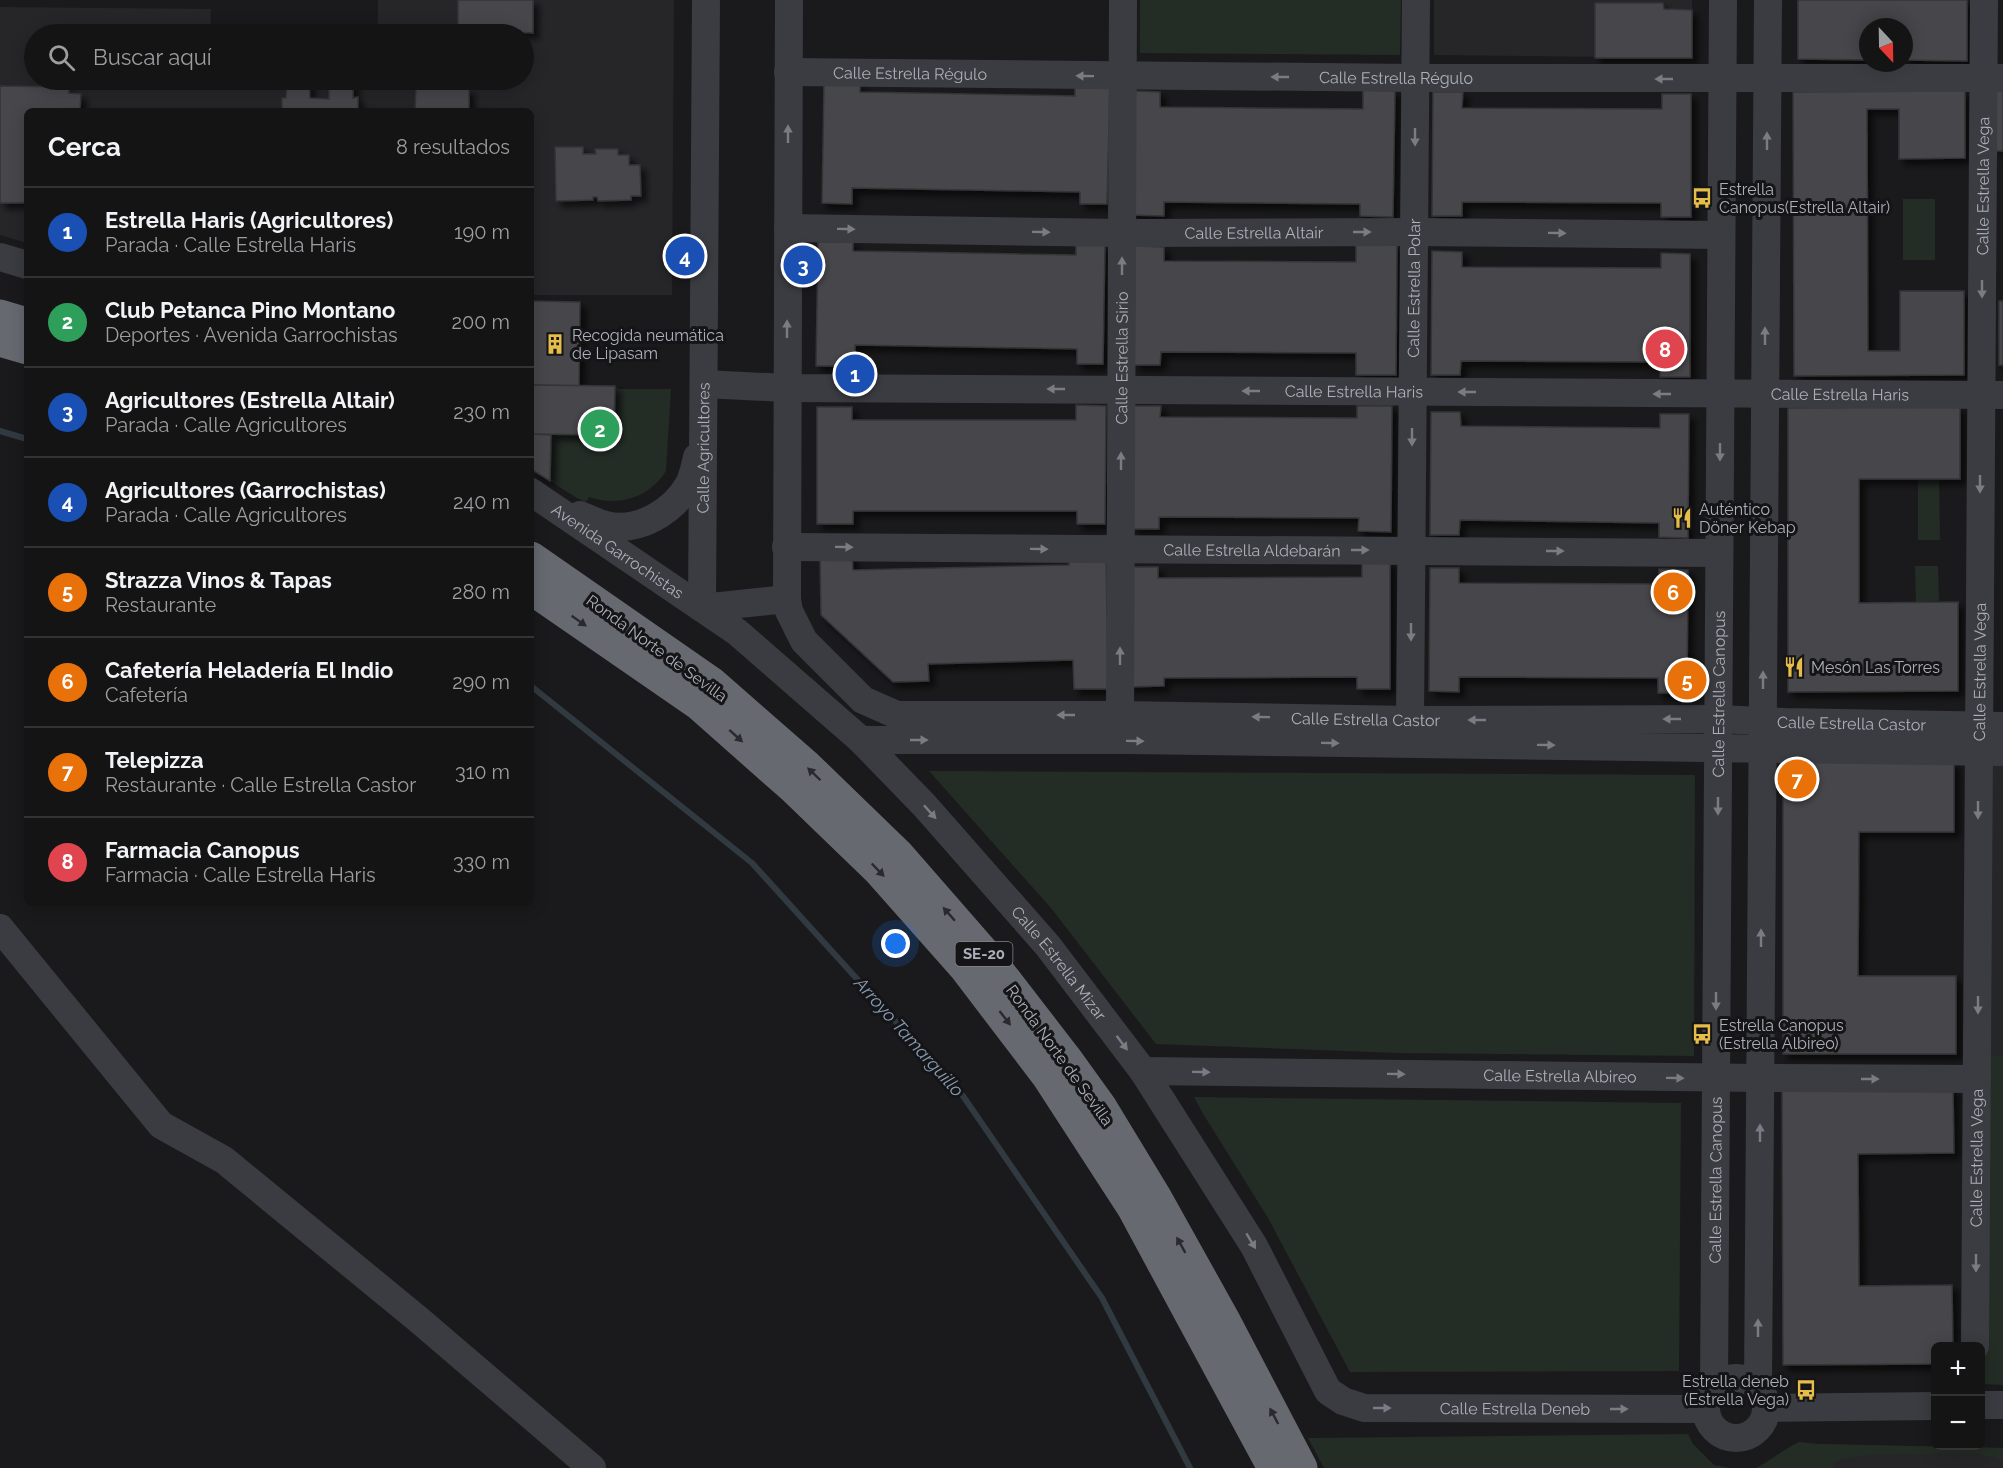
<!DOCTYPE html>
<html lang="es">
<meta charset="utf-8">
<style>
body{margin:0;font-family:Raleway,sans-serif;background:#1d1d1e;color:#f1f3f6}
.controls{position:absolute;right:18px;bottom:18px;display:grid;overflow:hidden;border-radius:9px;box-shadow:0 3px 15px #0003}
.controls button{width:54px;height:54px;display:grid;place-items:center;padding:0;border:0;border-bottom:2px solid #333334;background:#141415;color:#f1f3f6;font:30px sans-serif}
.compass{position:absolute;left:1859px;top:18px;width:54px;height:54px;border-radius:50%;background:#141415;box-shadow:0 3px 15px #0003;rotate:158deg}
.you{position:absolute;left:896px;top:944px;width:21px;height:21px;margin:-15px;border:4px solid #fff;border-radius:50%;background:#1a73e8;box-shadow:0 0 0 9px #1a73e833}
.badge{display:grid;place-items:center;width:39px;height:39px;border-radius:50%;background:#e6bd48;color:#fff;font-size:20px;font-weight:700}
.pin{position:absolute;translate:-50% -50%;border:3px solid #fff;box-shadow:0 2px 6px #0006}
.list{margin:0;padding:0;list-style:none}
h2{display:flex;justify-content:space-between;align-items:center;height:78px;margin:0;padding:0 24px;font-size:26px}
h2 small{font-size:20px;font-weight:400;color:#9d9ea0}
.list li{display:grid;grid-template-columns:39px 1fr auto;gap:18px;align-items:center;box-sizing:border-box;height:90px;padding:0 24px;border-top:2px solid #333334}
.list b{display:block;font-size:22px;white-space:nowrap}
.list p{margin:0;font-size:20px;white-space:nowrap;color:#9d9ea0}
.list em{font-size:20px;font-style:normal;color:#9d9ea0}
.icon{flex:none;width:33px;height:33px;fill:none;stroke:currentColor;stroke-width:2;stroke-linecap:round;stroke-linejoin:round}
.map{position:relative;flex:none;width:2003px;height:1468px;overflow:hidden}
.search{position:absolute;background:#141415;box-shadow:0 3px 15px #0003;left:24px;top:24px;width:510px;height:66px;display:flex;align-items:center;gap:15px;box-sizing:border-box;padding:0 21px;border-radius:33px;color:#9d9ea0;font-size:22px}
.panel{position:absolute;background:#141415;box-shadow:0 3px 15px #0003;left:24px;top:108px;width:510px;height:798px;border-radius:9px}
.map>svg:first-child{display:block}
</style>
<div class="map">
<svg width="2003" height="1468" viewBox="0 0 2003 1468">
<defs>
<filter id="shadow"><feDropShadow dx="5.5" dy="5.5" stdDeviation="3" flood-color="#0009"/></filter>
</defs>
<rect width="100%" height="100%" fill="#1a1a1c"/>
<g fill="#262629">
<path d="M378 0H674L672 295H531V111H27V243L0 235V7L211 9 210 34H34V80H524V34H378Z"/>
<path d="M1434 0H1692V58L1434 55Z"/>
<path d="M1979 752H2003V1056H1978Z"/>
<path d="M1819 1444 2003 1448V1468H1818Z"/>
</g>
<g fill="#242c26">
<path d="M1140 0H1401L1400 55 1140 53Z"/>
<rect x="1903" y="199" width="32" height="61"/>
<path d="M531 385 615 386 618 389H671L666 471C649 498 618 507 589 497L586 502 577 498 531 469Z"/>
<path d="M1918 479H1939L1940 540H1918Z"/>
<path d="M1915 566H1938L1939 601 1916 602Z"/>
<path d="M929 771 1695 775 1694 1056 1399 1053 1156 1044 1051 908Z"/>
<path d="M1978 1056H2003V1385L1981 1384Z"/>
<path d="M1194 1097 1681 1103 1679 1371 1350 1372 1268 1218 1202 1112Z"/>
<path d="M1688 1434 1693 1444 1714 1465 1730 1468H1324L1308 1438Z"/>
<path d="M1799 1442 1819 1444 2003 1448V1460L1976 1454H1902L1856 1456 1834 1462 1833 1468H1756C1771 1460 1784 1449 1799 1442Z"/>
</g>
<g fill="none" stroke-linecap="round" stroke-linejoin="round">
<g stroke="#323a41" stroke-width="6">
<path d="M0 431 27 439"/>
<path d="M531 686 752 863 963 1096 1102 1298 1190 1468"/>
</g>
</g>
<g fill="#47474c" stroke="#343438" stroke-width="1.5" filter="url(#shadow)">
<path d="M458 0H533V33L458 30Z"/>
<path d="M1798 0H1967V61L1904 60V27H1868V60L1798 59Z"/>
<path d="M1595 3H1663L1664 9 1692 10V58H1595Z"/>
<path d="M287 80H309L310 98 329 99V80H353V98L358 97V111H282V98H286Z"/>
<path d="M1075 81 1110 82 1107 204H1080V192L852 188V204L822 203 824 84H860V92L1075 96Z"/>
<rect x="1996" y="84" width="7" height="67"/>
<path d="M0 86 69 87V93L81 94 80 111H27V203H0Z"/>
<path d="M416 88 469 89V110L487 111H415Z"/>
<path d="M1363 90 1395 91 1393 217 1360 216V204L1164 202V216L1131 215 1133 91 1160 92V107L1363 109Z"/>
<path d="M1965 91V158L1899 159V109H1867L1868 351H1900V291H1964V375L1794 376 1793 92Z"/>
<path d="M1433 92H1463L1462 108 1662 109V94H1691V217H1661V203L1462 202V216H1432Z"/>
<path d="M555 147H583V154H596L595 149H618V155H629V165H640L641 196H631V200L598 201 597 197H593V200L556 201Z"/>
<path d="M818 242H853V251L1076 255V245H1105L1103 364H1077V349L855 345V366H816Z"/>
<path d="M1356 244H1397L1396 375H1356V353L1161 352 1160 365H1134L1135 246 1164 247V261L1356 262Z"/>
<path d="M1432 251 1462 252V267L1661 268V253L1690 254V377H1660V362L1461 361 1460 375H1431Z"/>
<path d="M531 301 580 302 579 386 531 385Z"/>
<rect x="1999" y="301" width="4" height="64"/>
<path d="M531 385 615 386 614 435 531 434Z"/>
<path d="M1076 405 1106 406 1105 524H1077V511H853V524H817V407H852V420H1076Z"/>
<path d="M1133 406H1161L1160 417 1357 418V406H1392L1391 532 1358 531 1359 518 1159 517V529H1132Z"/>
<path d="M1960 407V479H1859V603L1958 602V691L1788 692V408Z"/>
<path d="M1431 412H1460L1461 426 1660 428V414H1689L1688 538 1659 537V523L1460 520 1459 535H1430Z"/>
<path d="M531 434 551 435 550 481 531 469Z"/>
<path d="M852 555 853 570 1069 565V557L1106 556 1108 689H1074L1073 660 928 664 929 681 893 682 821 615 820 556Z"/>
<path d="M1362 561H1390V689H1357V677L1164 678V686L1127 687V567H1158V578L1362 577Z"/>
<path d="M1430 568H1459V583L1659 584V569L1688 570 1687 693H1658V678L1459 677V692L1429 691Z"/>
<path d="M1783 762H1954V832H1859L1858 976H1956V1054H1783Z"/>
<path d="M1953 1087 1954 1153 1858 1154 1859 1286 1952 1285 1953 1346H1936V1364L1783 1365 1782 1088Z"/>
</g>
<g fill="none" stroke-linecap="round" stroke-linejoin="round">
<g stroke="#3b3c41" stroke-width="28">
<path id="s1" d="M789 0 787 599 789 611 804 641 863 700 897 715H1120L1410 720 1718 719 1785 722 2003 726"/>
<path id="s2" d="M788 72 1415 78H2001"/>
<path id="s3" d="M788 228 1122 233 1414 232 1721 235"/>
<path d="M0 257 27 265"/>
<path id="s4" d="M704 384 787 388 2003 395"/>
<path id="s5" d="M531 492 737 632 861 740 925 806 1048 946 1143 1071 1254 1246 1328 1391 1343 1401 1364 1408 1706 1409"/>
<path d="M580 515C588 518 597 523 606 525 638 533 673 512 689 484 693 476 695 466 697 457"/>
<path id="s6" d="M786 547 1719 553"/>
<path id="s7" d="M702 608 706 0"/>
<path d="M702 608 787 599"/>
<path id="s8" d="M1120 715 1123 0"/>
<path id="s9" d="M1410 720 1416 0"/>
<path d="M861 740H1129L2003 752"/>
<path d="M0 928 161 1125 224 1160 419 1320 592 1468"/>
<path id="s10" d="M1143 1071 1760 1078 1977 1079"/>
<path id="s11" d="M1975 1346 1984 0"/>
<circle cx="1736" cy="1408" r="30"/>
<path d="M1758 1387 1768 0"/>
<path id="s12" d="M1714 1388 1723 0"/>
<path d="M1980 1405H2003"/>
<path d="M1767 1408 1936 1406"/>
</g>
<g stroke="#676971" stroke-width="33">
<path d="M0 316 27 324"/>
<path d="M0 340 27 348"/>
<path d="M531 558 711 683 807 767 898 855 987 957 1065 1058 1101 1108 1155 1197 1223 1319 1301 1468"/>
<path d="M531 588 699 704 793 787 880 871 965 967 1048 1076 1133 1207 1274 1468"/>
</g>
</g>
<defs><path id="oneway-solid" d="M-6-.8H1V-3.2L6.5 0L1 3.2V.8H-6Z" transform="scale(1.5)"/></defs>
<g fill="#7a7c84">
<use href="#oneway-solid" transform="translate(1085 76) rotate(-179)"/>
<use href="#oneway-solid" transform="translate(1280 77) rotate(-180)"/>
<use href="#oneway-solid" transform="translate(1664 79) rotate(-180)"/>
<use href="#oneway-solid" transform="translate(788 134) rotate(-90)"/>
<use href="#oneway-solid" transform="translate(1415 137) rotate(90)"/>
<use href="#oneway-solid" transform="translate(1767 141) rotate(-90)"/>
<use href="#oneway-solid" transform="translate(846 229) rotate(1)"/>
<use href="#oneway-solid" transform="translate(1041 232) rotate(1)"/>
<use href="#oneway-solid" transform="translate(1362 232)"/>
<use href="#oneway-solid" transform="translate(1557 233) rotate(1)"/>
<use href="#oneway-solid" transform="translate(1122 266) rotate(-90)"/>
<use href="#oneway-solid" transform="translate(1982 289) rotate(90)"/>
<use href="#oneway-solid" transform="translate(787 329) rotate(-90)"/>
<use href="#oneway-solid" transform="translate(1765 336) rotate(-90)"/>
<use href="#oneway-solid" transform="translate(1056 389) rotate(-180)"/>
<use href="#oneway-solid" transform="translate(1251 391) rotate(-180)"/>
<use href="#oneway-solid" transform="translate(1467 392) rotate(-180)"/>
<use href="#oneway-solid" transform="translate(1662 394) rotate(-180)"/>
<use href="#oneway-solid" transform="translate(1412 437) rotate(90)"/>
<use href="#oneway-solid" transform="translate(1720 452) rotate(90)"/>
<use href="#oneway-solid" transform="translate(1121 461) rotate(-90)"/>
<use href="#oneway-solid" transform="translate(1980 484) rotate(90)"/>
<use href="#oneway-solid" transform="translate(844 547) rotate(1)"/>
<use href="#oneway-solid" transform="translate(1039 549) rotate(1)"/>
<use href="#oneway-solid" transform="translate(1360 550)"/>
<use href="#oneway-solid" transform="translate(1555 551)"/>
<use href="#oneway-solid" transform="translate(1411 632) rotate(90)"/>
<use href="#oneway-solid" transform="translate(1120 656) rotate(-90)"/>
<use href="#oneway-solid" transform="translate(1763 680) rotate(-90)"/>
<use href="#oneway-solid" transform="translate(1066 715) rotate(180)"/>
<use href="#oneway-solid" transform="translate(1261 717) rotate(-179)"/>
<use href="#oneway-solid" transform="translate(1672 719) rotate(180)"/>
<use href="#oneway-solid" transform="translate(1477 720) rotate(180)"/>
<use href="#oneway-solid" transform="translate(919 740)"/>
<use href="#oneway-solid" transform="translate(1135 741) rotate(1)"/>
<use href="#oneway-solid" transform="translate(1330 743) rotate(1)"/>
<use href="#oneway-solid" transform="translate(1546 745) rotate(1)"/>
<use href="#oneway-solid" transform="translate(1718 806) rotate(90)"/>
<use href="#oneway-solid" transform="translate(1978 810) rotate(90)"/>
<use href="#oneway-solid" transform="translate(930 812) rotate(48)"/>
<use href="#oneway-solid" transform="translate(1761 938) rotate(-90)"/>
<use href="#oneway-solid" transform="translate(1716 1001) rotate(90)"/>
<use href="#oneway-solid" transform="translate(1978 1005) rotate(90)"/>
<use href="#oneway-solid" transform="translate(1122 1043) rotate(53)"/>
<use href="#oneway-solid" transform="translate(1201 1072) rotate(1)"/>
<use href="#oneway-solid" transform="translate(1396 1074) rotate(1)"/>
<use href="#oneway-solid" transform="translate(1675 1078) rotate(1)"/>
<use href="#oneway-solid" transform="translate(1870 1079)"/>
<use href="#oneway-solid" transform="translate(1760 1133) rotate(-90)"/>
<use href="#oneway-solid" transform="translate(1251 1241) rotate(59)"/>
<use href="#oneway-solid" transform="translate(1976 1263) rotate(90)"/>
<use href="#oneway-solid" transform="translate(1758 1328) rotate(-90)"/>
<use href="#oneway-solid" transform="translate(1382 1408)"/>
<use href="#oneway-solid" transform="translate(1619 1409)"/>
</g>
<g fill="#2a2a2e">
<use href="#oneway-solid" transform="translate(579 621) rotate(35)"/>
<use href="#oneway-solid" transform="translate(736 736) rotate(42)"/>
<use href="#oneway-solid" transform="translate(814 774) rotate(-136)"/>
<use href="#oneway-solid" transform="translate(878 870) rotate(46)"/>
<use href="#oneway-solid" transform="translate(949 914) rotate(-131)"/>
<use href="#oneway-solid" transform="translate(1005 1018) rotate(52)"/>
<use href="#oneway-solid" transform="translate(1181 1245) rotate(-119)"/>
<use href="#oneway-solid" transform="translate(1274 1416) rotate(-118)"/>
</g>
<defs>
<g id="bus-bare" transform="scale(1.62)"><path d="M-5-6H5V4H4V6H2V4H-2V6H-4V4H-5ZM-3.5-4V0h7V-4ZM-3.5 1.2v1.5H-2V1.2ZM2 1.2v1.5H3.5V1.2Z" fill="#e6bd48" stroke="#151517" stroke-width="2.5" paint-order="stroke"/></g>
<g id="building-bare" transform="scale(1.62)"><path d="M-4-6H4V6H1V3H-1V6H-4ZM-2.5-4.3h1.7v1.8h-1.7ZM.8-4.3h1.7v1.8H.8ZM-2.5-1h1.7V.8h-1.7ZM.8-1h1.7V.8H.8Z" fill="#e6bd48" stroke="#151517" stroke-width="2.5" paint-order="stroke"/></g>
<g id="restaurant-bare" transform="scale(1.62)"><path d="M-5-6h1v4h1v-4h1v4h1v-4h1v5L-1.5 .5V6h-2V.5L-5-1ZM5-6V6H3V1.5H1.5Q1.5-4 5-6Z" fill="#e6bd48" stroke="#151517" stroke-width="2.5" paint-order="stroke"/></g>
</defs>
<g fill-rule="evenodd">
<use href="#bus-bare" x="1702" y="198"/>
<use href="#building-bare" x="555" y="344"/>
<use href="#restaurant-bare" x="1682" y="518"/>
<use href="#restaurant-bare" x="1794" y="667"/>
<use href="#bus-bare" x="1702" y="1034"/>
<use href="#bus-bare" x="1806" y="1390"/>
</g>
<g text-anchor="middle" stroke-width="6" stroke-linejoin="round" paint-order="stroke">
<rect fill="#151517" stroke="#7f8289" stroke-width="1.5" x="955.5" y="942" width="57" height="24" rx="4.5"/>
<g font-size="15" font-weight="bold" fill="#adb0ba">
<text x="984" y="959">SE-20</text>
</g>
<g font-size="16" fill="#adb0ba" stroke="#151517">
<text dy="6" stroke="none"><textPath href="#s2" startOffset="122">Calle Estrella Régulo</textPath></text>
<text dy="6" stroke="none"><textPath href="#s2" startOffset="608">Calle Estrella Régulo</textPath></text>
<text dy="6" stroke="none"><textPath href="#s11" startOffset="1160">Calle Estrella Vega</textPath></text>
<text dy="6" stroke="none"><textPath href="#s3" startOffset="466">Calle Estrella Altair</textPath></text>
<text dy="6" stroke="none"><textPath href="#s9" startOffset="432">Calle Estrella Polar</textPath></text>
<text dy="6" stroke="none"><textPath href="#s8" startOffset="357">Calle Estrella Sirio</textPath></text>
<text dy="6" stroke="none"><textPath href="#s4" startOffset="650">Calle Estrella Haris</textPath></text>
<text dy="6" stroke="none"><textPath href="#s4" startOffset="1136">Calle Estrella Haris</textPath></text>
<text dy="6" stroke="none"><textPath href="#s7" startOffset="160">Calle Agricultores</textPath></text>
<text dy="6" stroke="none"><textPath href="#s6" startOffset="466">Calle Estrella Aldebarán</textPath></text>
<text dy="6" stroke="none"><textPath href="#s5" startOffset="105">Avenida Garrochistas</textPath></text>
<text transform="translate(657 648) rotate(36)" y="6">Ronda Norte de Sevilla</text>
<text dy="6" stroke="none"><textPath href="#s11" startOffset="674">Calle Estrella Vega</textPath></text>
<text dy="6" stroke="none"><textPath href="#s12" startOffset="694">Calle Estrella Canopus</textPath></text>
<text dy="6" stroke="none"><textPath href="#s1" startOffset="1234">Calle Estrella Castor</textPath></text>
<text dy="6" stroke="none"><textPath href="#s1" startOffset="1720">Calle Estrella Castor</textPath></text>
<text dy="6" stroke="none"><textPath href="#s5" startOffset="712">Calle Estrella Mizar</textPath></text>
<text transform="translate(1060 1055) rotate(54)" y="6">Ronda Norte de Sevilla</text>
<text dy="6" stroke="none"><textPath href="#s10" startOffset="417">Calle Estrella Albireo</textPath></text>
<text dy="6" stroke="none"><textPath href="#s11" startOffset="188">Calle Estrella Vega</textPath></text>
<text dy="6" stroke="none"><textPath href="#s12" startOffset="208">Calle Estrella Canopus</textPath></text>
<text dy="6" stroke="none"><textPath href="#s5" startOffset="1410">Calle Estrella Deneb</textPath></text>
</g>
<g font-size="16" fill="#adb0ba" stroke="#151517" text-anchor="start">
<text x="1719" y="195">Estrella<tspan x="1719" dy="18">Canopus(Estrella Altair)</tspan></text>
<text x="572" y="341">Recogida neumática<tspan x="572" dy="18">de Lipasam</tspan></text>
<text x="1699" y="515">Auténtico<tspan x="1699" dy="18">Döner Kebap</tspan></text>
<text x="1811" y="673">Mesón Las Torres</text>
<text x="1719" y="1031">Estrella Canopus<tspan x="1719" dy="18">(Estrella Albireo)</tspan></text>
<text x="1789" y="1387" text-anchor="end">Estrella deneb<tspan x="1789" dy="18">(Estrella Vega)</tspan></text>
</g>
<g font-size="18" font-style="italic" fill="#879bb3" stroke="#151517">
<text transform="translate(909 1037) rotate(48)" y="6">Arroyo Tamarguillo</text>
</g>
</g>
</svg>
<div class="controls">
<button>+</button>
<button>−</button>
</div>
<svg class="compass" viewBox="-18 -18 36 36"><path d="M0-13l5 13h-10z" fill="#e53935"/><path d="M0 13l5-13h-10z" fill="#9d9ea0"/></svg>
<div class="you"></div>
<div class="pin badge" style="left:855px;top:374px;background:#1a4fb4">1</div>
<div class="pin badge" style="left:600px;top:429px;background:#2e9e5b">2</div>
<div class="pin badge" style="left:803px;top:265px;background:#1a4fb4">3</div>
<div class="pin badge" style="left:685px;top:256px;background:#1a4fb4">4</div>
<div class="pin badge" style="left:1687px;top:680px;background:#e8710a">5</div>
<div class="pin badge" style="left:1673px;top:592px;background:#e8710a">6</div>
<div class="pin badge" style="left:1797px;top:779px;background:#e8710a">7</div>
<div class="pin badge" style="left:1665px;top:349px;background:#e0444e">8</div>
<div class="search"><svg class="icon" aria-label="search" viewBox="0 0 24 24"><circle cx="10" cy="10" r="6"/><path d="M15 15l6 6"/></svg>Buscar aquí</div>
<section class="panel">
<h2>Cerca<small>8 resultados</small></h2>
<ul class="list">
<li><span class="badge" style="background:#1a4fb4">1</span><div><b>Estrella Haris (Agricultores)</b><p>Parada · Calle Estrella Haris</p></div><em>190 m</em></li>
<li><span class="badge" style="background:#2e9e5b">2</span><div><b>Club Petanca Pino Montano</b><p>Deportes · Avenida Garrochistas</p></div><em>200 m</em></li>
<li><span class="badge" style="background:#1a4fb4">3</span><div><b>Agricultores (Estrella Altair)</b><p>Parada · Calle Agricultores</p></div><em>230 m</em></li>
<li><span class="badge" style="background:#1a4fb4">4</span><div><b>Agricultores (Garrochistas)</b><p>Parada · Calle Agricultores</p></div><em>240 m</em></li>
<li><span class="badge" style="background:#e8710a">5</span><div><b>Strazza Vinos &amp; Tapas</b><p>Restaurante</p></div><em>280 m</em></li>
<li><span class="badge" style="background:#e8710a">6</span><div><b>Cafetería Heladería El Indio</b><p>Cafetería</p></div><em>290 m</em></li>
<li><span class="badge" style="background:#e8710a">7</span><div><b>Telepizza</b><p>Restaurante · Calle Estrella Castor</p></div><em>310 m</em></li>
<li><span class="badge" style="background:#e0444e">8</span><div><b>Farmacia Canopus</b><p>Farmacia · Calle Estrella Haris</p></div><em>330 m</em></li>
</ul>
</section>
</div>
